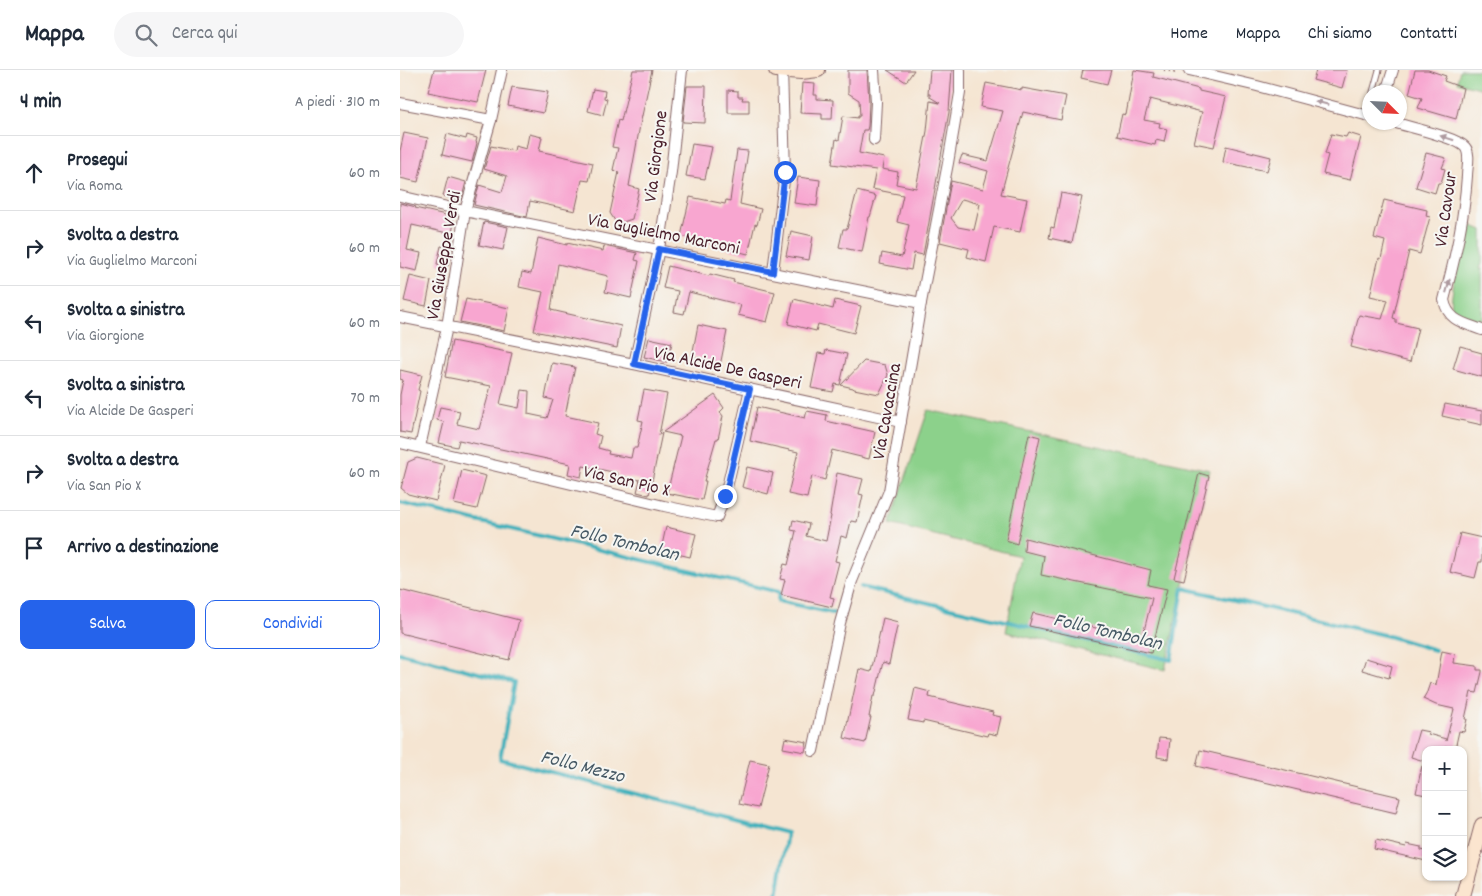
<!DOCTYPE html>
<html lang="it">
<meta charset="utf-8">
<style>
body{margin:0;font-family:Dekko,sans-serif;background:#f6f6f7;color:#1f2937}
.controls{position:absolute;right:15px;bottom:15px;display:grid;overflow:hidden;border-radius:10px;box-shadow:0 1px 4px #0004}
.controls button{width:45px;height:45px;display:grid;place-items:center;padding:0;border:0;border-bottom:1px solid #e0e1e3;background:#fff;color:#1f2937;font:25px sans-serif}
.compass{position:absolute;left:962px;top:15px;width:45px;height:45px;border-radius:50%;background:#fff;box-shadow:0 1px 4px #0004;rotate:114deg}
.stop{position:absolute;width:15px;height:15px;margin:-11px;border:4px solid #2563eb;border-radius:50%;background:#fff}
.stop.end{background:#2563eb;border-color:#fff;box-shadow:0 1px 5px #0008}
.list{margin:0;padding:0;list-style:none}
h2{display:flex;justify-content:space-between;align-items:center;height:65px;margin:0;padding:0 20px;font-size:21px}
h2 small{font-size:16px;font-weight:400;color:#747a83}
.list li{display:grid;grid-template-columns:32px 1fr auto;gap:15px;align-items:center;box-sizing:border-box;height:75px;padding:0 20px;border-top:1px solid #e0e1e3}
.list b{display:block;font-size:19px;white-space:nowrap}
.list p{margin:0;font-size:16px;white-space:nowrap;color:#747a83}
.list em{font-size:16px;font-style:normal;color:#747a83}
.actions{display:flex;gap:10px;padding:15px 20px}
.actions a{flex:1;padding:11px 0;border:1px solid #2563eb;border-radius:10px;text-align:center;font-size:18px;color:#2563eb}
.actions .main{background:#2563eb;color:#fff}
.icon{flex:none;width:28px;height:28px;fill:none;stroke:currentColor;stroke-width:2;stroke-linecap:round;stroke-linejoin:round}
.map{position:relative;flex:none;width:1082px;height:826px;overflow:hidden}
header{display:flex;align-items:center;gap:30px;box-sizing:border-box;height:70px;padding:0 25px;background:#fff;border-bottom:1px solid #e0e1e3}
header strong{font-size:24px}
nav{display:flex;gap:28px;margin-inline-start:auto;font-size:18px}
.search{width:350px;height:45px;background:#f6f6f7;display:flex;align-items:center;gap:12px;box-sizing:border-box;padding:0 18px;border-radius:28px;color:#747a83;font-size:19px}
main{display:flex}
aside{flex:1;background:#fff}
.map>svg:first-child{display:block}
</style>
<header>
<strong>Mappa</strong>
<div class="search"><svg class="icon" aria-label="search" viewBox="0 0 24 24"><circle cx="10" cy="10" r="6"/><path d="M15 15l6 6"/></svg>Cerca qui</div>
<nav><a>Home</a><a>Mappa</a><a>Chi siamo</a><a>Contatti</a></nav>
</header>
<main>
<aside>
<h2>4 min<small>A piedi · 310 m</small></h2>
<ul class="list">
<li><svg class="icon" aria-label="ahead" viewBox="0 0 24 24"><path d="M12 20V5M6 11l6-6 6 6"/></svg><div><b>Prosegui</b><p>Via Roma</p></div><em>60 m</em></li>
<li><svg class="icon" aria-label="right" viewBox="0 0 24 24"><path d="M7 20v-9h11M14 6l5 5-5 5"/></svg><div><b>Svolta a destra</b><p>Via Guglielmo Marconi</p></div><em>60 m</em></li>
<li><svg class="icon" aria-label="left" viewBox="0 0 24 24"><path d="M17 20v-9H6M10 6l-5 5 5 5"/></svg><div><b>Svolta a sinistra</b><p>Via Giorgione</p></div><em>60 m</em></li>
<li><svg class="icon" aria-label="left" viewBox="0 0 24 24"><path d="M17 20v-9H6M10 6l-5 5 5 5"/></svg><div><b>Svolta a sinistra</b><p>Via Alcide De Gasperi</p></div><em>70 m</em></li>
<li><svg class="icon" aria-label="right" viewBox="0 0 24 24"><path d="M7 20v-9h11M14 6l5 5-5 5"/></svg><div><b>Svolta a destra</b><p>Via San Pio X</p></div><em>60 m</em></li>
<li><svg class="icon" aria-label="arrive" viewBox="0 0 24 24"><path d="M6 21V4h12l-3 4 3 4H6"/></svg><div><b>Arrivo a destinazione</b></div></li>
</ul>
<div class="actions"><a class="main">Salva</a><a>Condividi</a></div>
</aside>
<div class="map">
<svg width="1082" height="826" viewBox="0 0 1082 826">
<rect width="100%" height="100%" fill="#f6f6f2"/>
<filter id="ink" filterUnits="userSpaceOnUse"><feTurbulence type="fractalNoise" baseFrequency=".02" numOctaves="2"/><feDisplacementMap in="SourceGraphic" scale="10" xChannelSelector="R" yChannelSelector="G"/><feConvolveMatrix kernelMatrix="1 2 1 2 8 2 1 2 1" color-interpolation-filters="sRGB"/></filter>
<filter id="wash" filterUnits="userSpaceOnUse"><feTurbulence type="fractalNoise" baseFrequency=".0096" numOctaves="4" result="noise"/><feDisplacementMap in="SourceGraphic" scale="20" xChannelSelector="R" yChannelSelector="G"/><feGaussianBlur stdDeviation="1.12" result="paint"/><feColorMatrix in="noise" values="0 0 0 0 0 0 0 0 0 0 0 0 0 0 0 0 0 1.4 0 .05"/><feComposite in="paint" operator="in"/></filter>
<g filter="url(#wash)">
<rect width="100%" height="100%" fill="#f5e5d2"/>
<g fill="#8cd18b" stroke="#6b785b">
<path d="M1060 0H1082V19L1057 12Z"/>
<path d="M1068 154 1082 160V193L1080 199H1082V252C1075 249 1059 246 1053 241 1046 233 1065 167 1068 154Z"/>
<path d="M528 340 810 400 784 510 765 600 606 562 620 486 490 454Z"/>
</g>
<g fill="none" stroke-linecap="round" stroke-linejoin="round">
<g stroke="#41b1bc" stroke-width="4">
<path d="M0 433 379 522 378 531 433 543"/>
<path d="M461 517 771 590 783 518 988 566 1035 580"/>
<path d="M0 583 114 612 100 689 387 763 377 826"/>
</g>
</g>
<g id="blocks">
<g fill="#f8a6d0" fill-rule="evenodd">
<path d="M34 0H86L78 32 28 22Z"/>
<path d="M233 0H252L240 55 229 116 239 119 232 149 217 154 210 143 219 102 213 100 218 78 212 77 218 50 221 51Z"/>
<path d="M448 0H467L469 32 468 56 467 60H463L459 83 484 88 482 99 498 102 496 114 516 118 527 61 530 31 540 33 530 27V24H528L530 0H552L549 42 523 185 514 183 511 200 480 194 482 183 502 187 509 155 497 152 503 125 472 119 476 100 432 94 436 69 439 70 443 46 458 48V46H460L459 30 448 23Z"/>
<path d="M487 0H514L506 12Z"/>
<path d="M683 0H711L707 14 681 8Z"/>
<path d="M734 0 754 3 753 7 799 19V21L826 27 814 77 794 73 802 42 750 29 744 50 760 53 759 57 767 59 764 72 756 70 755 75 717 66 722 44 726 45Z"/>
<path d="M916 0H947L942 18 913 10Z"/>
<path d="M1015 0H1028L1046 6 1044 11 1063 18 1056 49 1018 38 1022 28 1009 24Z"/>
<path d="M402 13 415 14 414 25H417V29L433 30 432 49H422V44L400 43Z"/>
<path d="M586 13 622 20V18L666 26 661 50 623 42 601 124 627 129 620 162 594 157 586 192 567 187 569 179 540 172 551 111 583 119 588 101 559 93 562 85 588 91 603 41 581 37ZM562 129 580 134 574 160 558 157 551 148Z"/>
<path d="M287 16H306L305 53 283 52Z"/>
<path d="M112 17 148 22 143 43 108 36Z"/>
<path d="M193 19 205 21 204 28 207 29 203 45 188 41Z"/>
<path d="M328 20 338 21V27H343L342 30H349V43H328Z"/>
<path d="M4 63 28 68 18 112 0 108V81Z"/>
<path d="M948 63 961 67 950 110 923 104 928 85 925 84 931 64 946 67Z"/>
<path d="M47 64 66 69 67 65 77 68 76 72 77 73 72 92 42 85Z"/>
<path d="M129 64 142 67 139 81 193 93 189 111 182 110 175 141 130 131 127 147 74 135 79 115 102 122 107 106 84 99 91 76 114 81 115 76 126 79Z"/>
<path d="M292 74 312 77 305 109 286 106Z"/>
<path d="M826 76 871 87 867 101 823 92Z"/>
<path d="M337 80 348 81 340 134 361 139 357 155 355 154 348 184 316 176V174L281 166 290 127 325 134 326 130 330 131Z"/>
<path d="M1026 83 1046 88 1042 98 1045 99 1041 113H1038L1035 123 1016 117Z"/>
<path d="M48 107 66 112 61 131 43 126Z"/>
<path d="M398 107 420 110 417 136 394 133Z"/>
<path d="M457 121 476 126 470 147H469L462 182 439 177 443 159H447Z"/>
<path d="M661 123 682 127 672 173 649 168 651 157 654 158Z"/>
<path d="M984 130 1027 140 1026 146 1030 147 1020 184 1009 181 993 248 996 249V253L1018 258 1010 292 951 277 959 245 982 249 988 230 970 226 979 188 981 189 985 171 974 168Z"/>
<path d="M0 133 16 137 15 138 46 145 45 149 54 151 52 164 12 155 7 180 21 183 17 201 0 197Z"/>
<path d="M84 152 108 157 103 180 79 175Z"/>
<path d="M391 161 413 166 409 190 386 186Z"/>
<path d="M138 168 167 175V173L203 181 204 176 237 183 235 190 239 191 231 228 205 222 208 206 158 194 151 240 221 256 217 278 134 261 143 222 119 217 122 202 131 204Z"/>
<path d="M41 176 52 178 48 196 37 194Z"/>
<path d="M268 196 309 206 310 204 334 210 333 212 375 222 367 252 338 245 341 235 289 222 284 244 274 242 278 221 263 218Z"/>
<path d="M10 206 31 211 26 236 4 231Z"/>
<path d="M66 229 109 238 104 261 60 252Z"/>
<path d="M394 229 433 239 435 230 461 236 454 263 418 254 416 261 388 254Z"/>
<path d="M298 255 327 261 320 296 306 294 307 290 292 286Z"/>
<path d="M249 268 272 273 267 292 244 287Z"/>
<path d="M52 271 112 283 100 334 119 338 122 320 129 321 128 344 147 348 153 330 145 328 152 293 175 297 165 346 198 353 195 364 201 366 198 378 209 381 208 384 231 388 233 378H237L243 351 238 350 244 320 267 324 259 365 262 363 249 425 237 422 240 410 217 406 218 403 183 396 181 407 168 404 170 394 59 370 57 377 39 373 44 352 37 350 40 337 60 341 57 354 79 359 91 316 45 307Z"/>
<path d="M1060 276 1071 279V280L1082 283V307L1053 299Z"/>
<path d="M426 280 447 284 440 315 435 314 433 322 411 318 418 283 425 284Z"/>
<path d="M464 291 485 295 488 305 479 324 454 319 453 318 441 315Z"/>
<path d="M0 300 22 305 18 320 20 321 11 364 0 362V325L3 310 0 309Z"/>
<path d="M315 325 324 338 320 342 323 346 318 369H316L304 411H306L302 430 267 423 281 366 263 362Z"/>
<path d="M1045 334 1082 341V355L1042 346Z"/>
<path d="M357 337 405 348 407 341 427 345 426 351 475 362 469 389 432 380 425 410 412 406 407 428 388 424 398 382 350 371Z"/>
<path d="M629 364 640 367 617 474 606 470Z"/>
<path d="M17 388 45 395 36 431 8 424 1 418 8 392Z"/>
<path d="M347 397 373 403 368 424 342 417Z"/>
<path d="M62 400 86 406 77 439 54 434Z"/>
<path d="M437 403 463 409 459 424 463 425 457 452 451 451 447 468 441 466 435 491 439 492 430 527 434 528 432 537 381 525 385 510 380 509 384 494 388 495 396 461 391 460 393 450 409 454 406 466 426 471 431 446 430 445Z"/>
<path d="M799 403 809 406 784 510 774 508Z"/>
<path d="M266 457 296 464 290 487 261 480Z"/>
<path d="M1060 463 1082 468V492H1079L1075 508 1050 502Z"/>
<path d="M625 468 751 500 748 515 767 519 751 583 629 556 633 543 742 569 752 528 641 505 644 486 624 481Z"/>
<path d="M0 520 119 550 109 590 0 563Z"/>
<path d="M483 548 498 552 489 594 483 592 475 626H473L469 647H471L465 673 444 668 459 599 471 602Z"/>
<path d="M1042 581 1055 584 1054 593 1077 596V600H1082V602L1077 623 1071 622 1065 649H1067L1064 662 1059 661 1055 679 1045 676 1044 680H1026L1024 691 1011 687 1019 660 1029 662 1028 664 1046 669V671L1054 639 1036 635 1023 629 1027 622 1030 613 1036 615Z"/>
<path d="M966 588 992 596 989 608 962 600Z"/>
<path d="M515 618 530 622 529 627 593 642 592 645 601 647 597 665 588 663 587 666 523 651V653L508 650Z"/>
<path d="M385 668 407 672 405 682 383 678Z"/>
<path d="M759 668 770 669 768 689 757 687Z"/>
<path d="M800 680 1000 727 996 743 796 696Z"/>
<path d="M350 690 369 694 358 738 339 734Z"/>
<path d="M1022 696H1026V725L1016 723Z"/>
<path d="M976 770 1006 777 1007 774 1021 777V780L1026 781V791L974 779Z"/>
</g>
</g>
</g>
<g filter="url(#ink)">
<use href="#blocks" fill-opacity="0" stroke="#866465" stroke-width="1"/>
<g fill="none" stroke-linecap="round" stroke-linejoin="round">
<g stroke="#866465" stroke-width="7">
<path id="service" d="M973 22 979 0"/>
</g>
<g stroke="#866465" stroke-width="12">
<g id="minor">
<path d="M474 0 476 32 474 70"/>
<path d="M789 0 857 16 969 46"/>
<path d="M986 22 993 0"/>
<path d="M0 33 91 50"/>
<path d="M993 52C1008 57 1056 67 1065 77 1071 84 1067 97 1067 106 1064 150 1055 188 1044 230 1048 251 1064 253 1082 260"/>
<path d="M0 126 65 141 521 233"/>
<path d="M373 202 385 102 382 0"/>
<path d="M0 247 234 294 501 352"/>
<path d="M234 294 259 179 271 102 282 0"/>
<path d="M0 373 264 436 317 447 325 426 350 319"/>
<path d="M20 377 47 257 65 141 91 50 102 0"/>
<path d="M413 681 440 553 452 511 489 421 521 233 548 93 560 23V0"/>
</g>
</g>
<g stroke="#866465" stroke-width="16">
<g id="secondary">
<path d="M376 0 401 2 418 0"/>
<path d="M1063 826 1082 755"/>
</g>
</g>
<path stroke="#866465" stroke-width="2" stroke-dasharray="1 4" stroke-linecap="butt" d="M764 0 778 3"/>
<use href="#service" stroke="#fff" stroke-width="5"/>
<use href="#minor" stroke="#fff" stroke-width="10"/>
<use href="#secondary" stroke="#fbe5cf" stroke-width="14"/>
</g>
<defs><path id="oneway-solid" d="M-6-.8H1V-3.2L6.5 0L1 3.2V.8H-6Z" transform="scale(1.25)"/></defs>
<g fill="#ae9aa0">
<use href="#oneway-solid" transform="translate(922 33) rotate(-165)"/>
<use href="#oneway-solid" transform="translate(1047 68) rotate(-163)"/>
<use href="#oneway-solid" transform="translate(1048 216) rotate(-75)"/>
</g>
</g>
<g fill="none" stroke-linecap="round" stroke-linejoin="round" filter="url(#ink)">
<path stroke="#2563eb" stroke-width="6" d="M325 426 350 319 234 294 259 179 373 202 385 102"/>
</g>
<g text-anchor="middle" stroke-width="4" stroke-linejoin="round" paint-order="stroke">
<g font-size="19" fill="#4a1f2b" stroke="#f6f6f2">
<text transform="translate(254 86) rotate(-83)" y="7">Via Giorgione</text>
<text transform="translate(1044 139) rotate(-82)" y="7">Via Cavour</text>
<text transform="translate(264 162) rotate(11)" y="7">Via Guglielmo Marconi</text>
<text transform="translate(42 185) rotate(-80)" y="7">Via Giuseppe Verdi</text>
<text transform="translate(328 296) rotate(12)" y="7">Via Alcide De Gasperi</text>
<text transform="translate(485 341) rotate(-80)" y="7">Via Cavaccina</text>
<text transform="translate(227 409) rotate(13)" y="7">Via San Pio X</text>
</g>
<g font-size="20" font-style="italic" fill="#465965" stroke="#f6f6f2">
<text transform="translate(225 471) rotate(13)" y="7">Follo Tombolan</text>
<text transform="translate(708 560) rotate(13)" y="7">Follo Tombolan</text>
<text transform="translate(183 695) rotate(14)" y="7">Follo Mezzo</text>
</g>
</g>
</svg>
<div class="controls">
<button>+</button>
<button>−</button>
<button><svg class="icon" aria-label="layers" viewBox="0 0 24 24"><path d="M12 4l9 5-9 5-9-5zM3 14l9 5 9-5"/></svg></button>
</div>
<svg class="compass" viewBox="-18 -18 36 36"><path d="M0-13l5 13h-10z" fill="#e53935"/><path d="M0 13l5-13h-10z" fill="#747a83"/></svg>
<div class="stop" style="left:385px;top:102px"></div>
<div class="stop end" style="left:325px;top:426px"></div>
</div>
</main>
